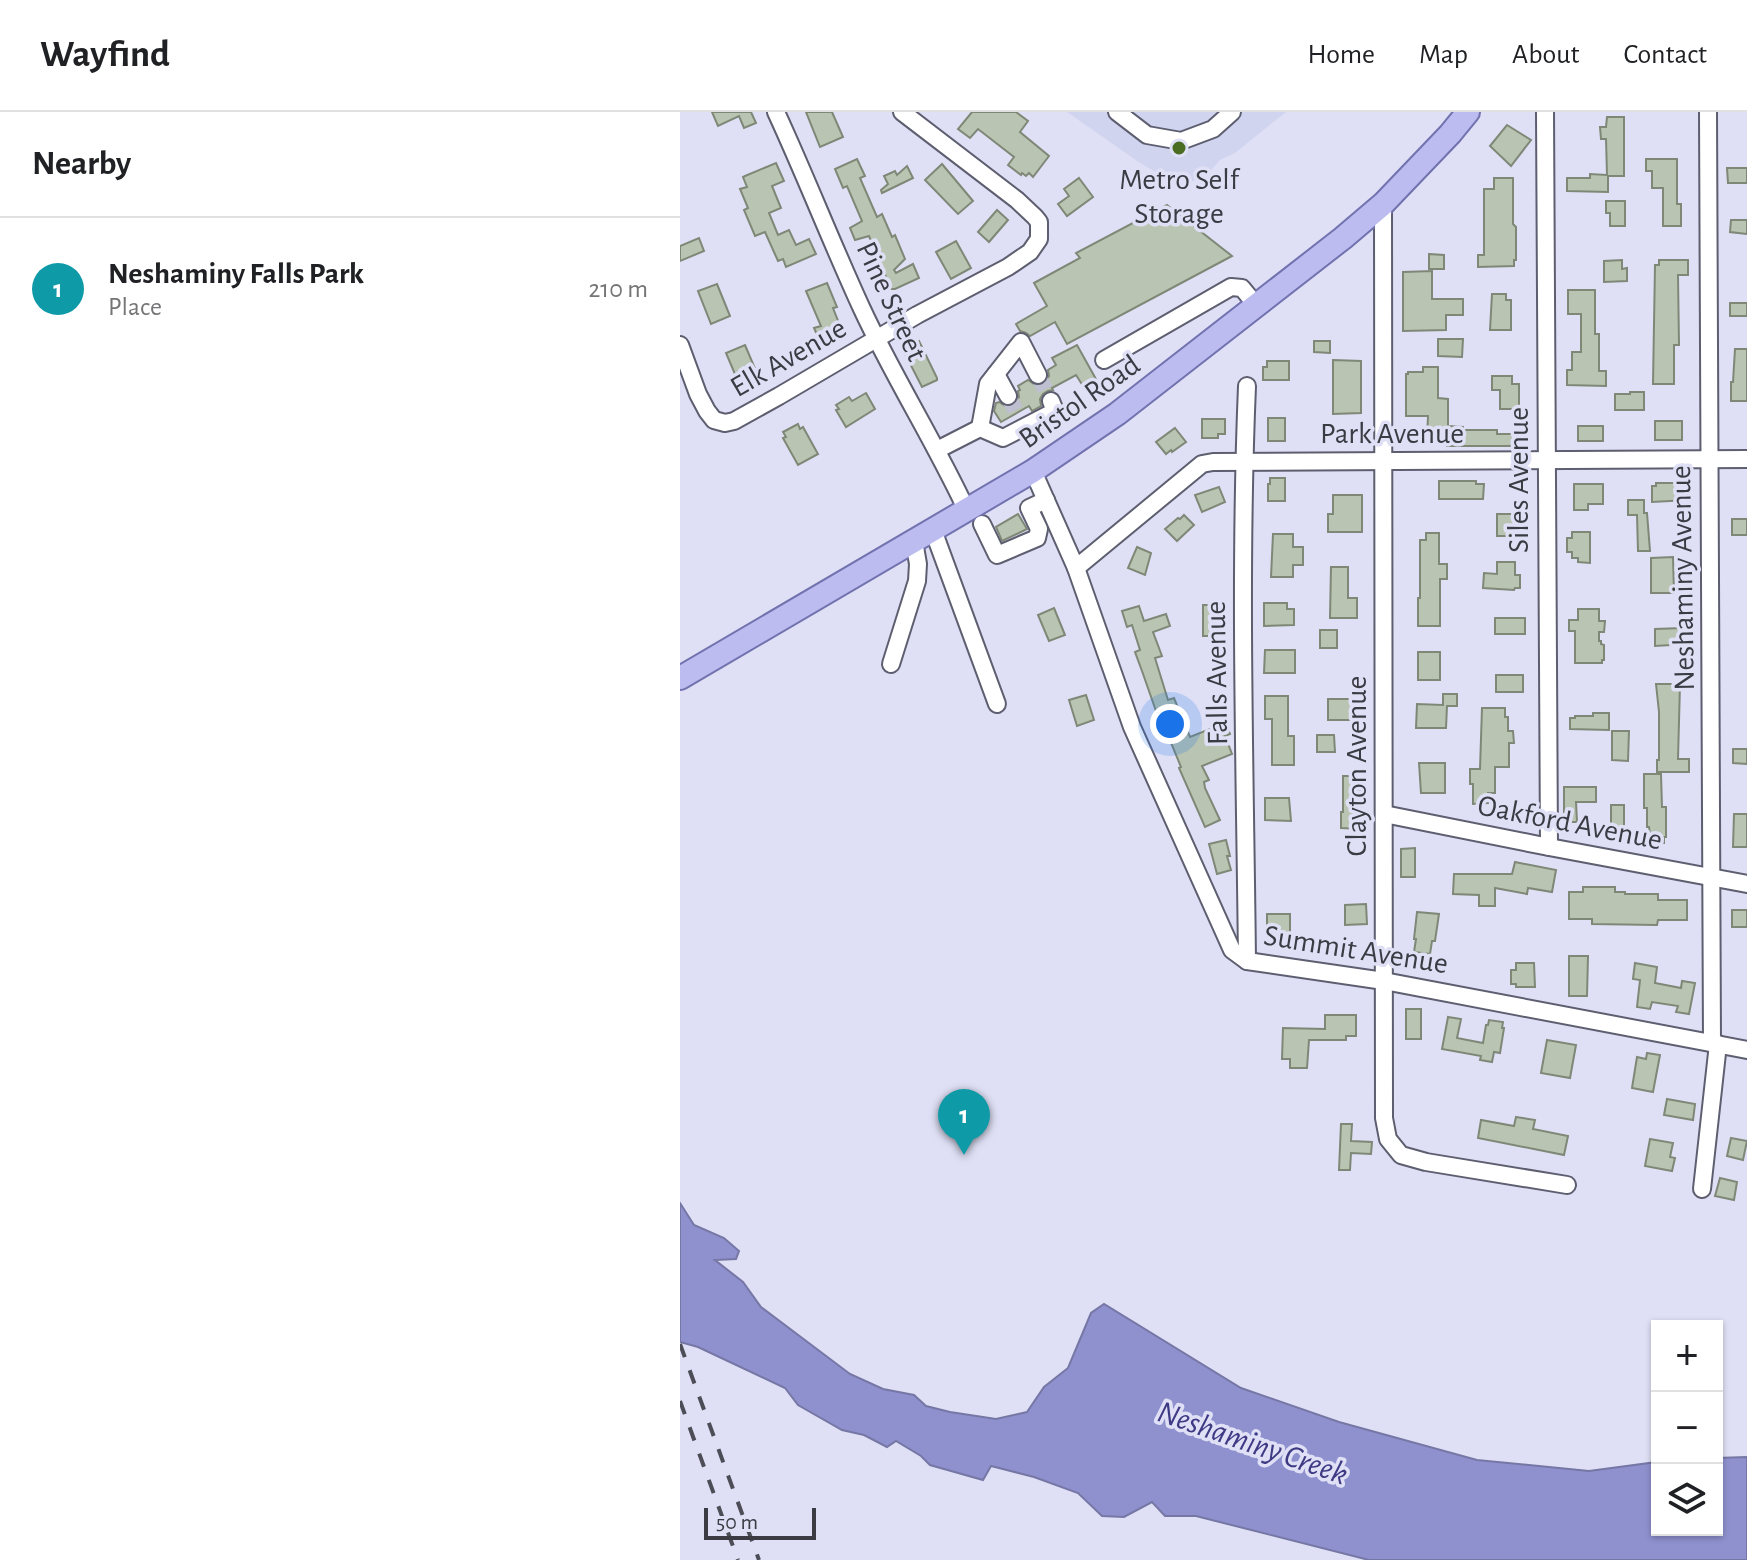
<!DOCTYPE html>
<meta charset="utf-8">
<style>
body{margin:0;font-family:"Alegreya Sans",sans-serif;background:#f6f6f6;color:#202124}
.controls{position:absolute;right:24px;bottom:24px;display:grid;overflow:hidden;border-radius:0px;box-shadow:0 2px 6px #0004}
.controls button{width:72px;height:72px;display:grid;place-items:center;padding:0;border:0;border-bottom:2px solid #e0e0e0;background:#fff;color:#202124;font:40px sans-serif}
.scale{position:absolute;left:24px;bottom:20px;width:112px;box-sizing:border-box;padding-left:8px;border:4px solid #3a3b43;border-top:0;font-size:22px;line-height:28px;white-space:nowrap;color:#3a3b43;-webkit-text-stroke:6px #dfe0f5;paint-order:stroke}
.you{position:absolute;left:490px;top:612px;width:28px;height:28px;margin:-20px;border:6px solid #fff;border-radius:50%;background:#1a73e8;box-shadow:0 0 0 12px #1a73e833}
.badge{display:grid;place-items:center;width:52px;height:52px;border-radius:50%;background:#ea580c;color:#fff;font-size:26px;font-weight:700}
.pin{position:absolute;translate:-50% -66px;filter:drop-shadow(0 2px 4px #0008)}
.pin::after{content:'';position:absolute;top:42px;width:28px;height:24px;background:inherit;clip-path:polygon(0 0,100% 0,50% 100%)}
.list{margin:0;padding:0;list-style:none}
h2{display:flex;justify-content:space-between;align-items:center;height:104px;margin:0;padding:0 32px;font-size:34px}
h2 small{font-size:26px;font-weight:400;color:#757577}
.list li{display:grid;grid-template-columns:52px 1fr auto;gap:24px;align-items:center;box-sizing:border-box;height:144px;padding:0 32px;border-top:2px solid #e0e0e0}
.list b{display:block;font-size:30px;white-space:nowrap}
.list p{margin:0;font-size:26px;white-space:nowrap;color:#757577}
.list em{font-size:26px;font-style:normal;color:#757577}
.icon{flex:none;width:44px;height:44px;fill:none;stroke:currentColor;stroke-width:2;stroke-linecap:round;stroke-linejoin:round}
.map{position:relative;flex:none;width:1067px;height:1448px;overflow:hidden}
header{display:flex;align-items:center;gap:48px;box-sizing:border-box;height:112px;padding:0 40px;background:#fff;border-bottom:2px solid #e0e0e0}
header strong{font-size:38px}
nav{display:flex;gap:44px;margin-inline-start:auto;font-size:28px}
main{display:flex}
aside{flex:1;background:#fff}
.map>svg:first-child{display:block}
</style>
<header>
<strong>Wayfind</strong>
<nav><a>Home</a><a>Map</a><a>About</a><a>Contact</a></nav>
</header>
<main>
<aside>
<h2>Nearby<small></small></h2>
<ul class="list">
<li><span class="badge" style="background:#0f9aa8">1</span><div><b>Neshaminy Falls Park</b><p>Place</p></div><em>210 m</em></li>
</ul>
</aside>
<div class="map">
<svg width="1067" height="1448" viewBox="0 0 1067 1448">
<rect width="100%" height="100%" fill="#dfe0f5"/>
<path fill="#d1d4ef" d="M387 0H606L555 41 540 48 525 65 510 70 490 68 460 51Z"/>
<path fill="#8f91cf" stroke="#7677a5" stroke-width="2" d="M0 1091 14 1113 44 1126 59 1139 56 1147 35 1148 63 1170 81 1195 170 1262 203 1277 234 1283 246 1294 270 1300 316 1307 347 1300 364 1275 388 1256 411 1201 424 1192 561 1276 659 1310 797 1348 909 1359 977 1350V1418H1037V1346L1067 1345V1448H689L516 1404H485L472 1390 444 1405 422 1404 398 1381 354 1365 311 1354 303 1368 250 1353 241 1344 216 1329 207 1335 184 1323 162 1318 118 1293 105 1276 18 1235 0 1230Z"/>
<g fill="#bac4b2" stroke="#7f8877" stroke-width="2">
<path d="M32 0H71L76 11 64 16 59 4 38 14Z"/>
<path d="M126 0H152L163 25 140 35Z"/>
<path d="M292 0H336L348 9 340 20 369 44 353 65 349 61 346 64 342 61 341 63 328 53 334 45 298 17 290 26 278 17Z"/>
<path d="M927 5H944V64H928V80L887 79V66H910V62L927 63 926 27H921L920 15H926Z"/>
<path d="M827 13 851 28 831 54 810 34Z"/>
<path d="M177 47 185 64 180 66 197 105 202 102 212 125 215 123 225 147 214 158 216 161 233 152 239 166 215 177H211L189 124 175 128 170 116 182 109 167 74 163 76 155 57Z"/>
<path d="M966 47H997V92H1001V114H983V76H972V59H966Z"/>
<path d="M96 51 104 69 92 74 101 96 89 101 98 123 109 118 116 133 129 127 136 142 106 155 103 147 98 149 85 120 75 124 64 98 68 96 60 77 67 75 63 65 65 64Z"/>
<path d="M262 52 293 89 278 102 245 68Z"/>
<path d="M227 54 233 66 202 81 201 78 208 72 204 64 215 59 217 63Z"/>
<path d="M1047 56H1067V71H1048Z"/>
<path d="M399 66 413 85 387 104 378 92 389 84 384 77Z"/>
<path d="M814 66H833V112L836 115V148H834V154L798 155V143H804V77H814Z"/>
<path d="M926 89H945V114H930V101H926Z"/>
<path d="M487 93 552 144 387 232 375 210 350 224 346 221 340 219 336 212 367 194 354 171 400 146 396 141Z"/>
<path d="M317 98 328 108 309 130 298 120Z"/>
<path d="M1051 108H1067V122L1050 120Z"/>
<path d="M19 126 24 139 0 149V134Z"/>
<path d="M276 129 291 156 271 167 256 140Z"/>
<path d="M749 142 764 143V157H749Z"/>
<path d="M942 148V157L947 156V169L924 170V149Z"/>
<path d="M979 148H1008V163H998L999 233H994V272H973L975 153H979Z"/>
<path d="M752 159V187H783V203H766V218L723 219V160Z"/>
<path d="M147 171 157 195 153 196 164 224 141 232 134 216 141 214 126 179Z"/>
<path d="M37 172 50 204 31 212 18 179Z"/>
<path d="M888 178H915V222H919V259H926V274L887 273V258H892V240H901V202H888Z"/>
<path d="M812 182H826V188H831V218H810Z"/>
<rect x="1050" y="191" width="17" height="13"/>
<path d="M758 227H783L782 245 758 244Z"/>
<path d="M239 229 257 266V268L242 275 222 236Z"/>
<path d="M634 229H650V241L634 240Z"/>
<path d="M65 233 76 259 57 267 46 241Z"/>
<path d="M397 233 422 278 410 285 396 263 372 276 373 278 368 279 363 282 360 287 361 294 352 299 349 294 321 310 314 299 316 291 319 290 327 295 334 293 339 285 338 279 340 278 338 274 348 268 357 274 364 272 369 264 368 258 376 253 372 246Z"/>
<path d="M1055 237H1067V289H1051V270H1053Z"/>
<path d="M653 248 681 249V301L653 302Z"/>
<path d="M587 249H609V268H583V255H587Z"/>
<path d="M743 255H758V286L768 287V314L783 315V318H817V322H845V334H767V330L747 328 748 304H726V262H728V260H743Z"/>
<path d="M812 264H832V272H839V297H820V278H812Z"/>
<path d="M950 280H964V298H935V282H950Z"/>
<path d="M186 281 195 297 166 315 156 298 159 297 156 293 169 285 172 289Z"/>
<rect x="588" y="306" width="17" height="23"/>
<path d="M522 307H545V322H538V326H522Z"/>
<rect x="975" y="309" width="27" height="19"/>
<path d="M118 312 120 317 123 315 138 342 118 353 103 326 106 325 103 320Z"/>
<rect x="898" y="314" width="25" height="15"/>
<path d="M495 316 506 330 492 340 491 338 486 342 476 330Z"/>
<path d="M590 366H605V389H588V372H590Z"/>
<path d="M759 369H796V372H804L803 387H759Z"/>
<path d="M976 371H1009V388L972 390V374H976Z"/>
<path d="M894 372H923V392H908V398H894Z"/>
<path d="M539 375 545 390 522 400 515 383Z"/>
<path d="M653 383H682V420H648V402H653Z"/>
<path d="M948 388H964V401H967L970 439H958L957 403H948Z"/>
<path d="M338 402 347 417 322 429 316 415Z"/>
<rect x="817" y="402" width="22" height="22"/>
<path d="M504 403 514 413 497 429 485 417 498 406 500 407Z"/>
<rect x="1052" y="407" width="15" height="16"/>
<path d="M892 420H910V451L898 450V446H892V440H887V426H892Z"/>
<path d="M746 421H759V452H767V467H760V514H738V486H740V428H746Z"/>
<path d="M593 422H613V435H623V453H613V465H591Z"/>
<path d="M457 435 471 441 465 463 448 456Z"/>
<path d="M993 445 994 481H971V446Z"/>
<path d="M817 450H835V463H840V476H835L834 478 803 476 804 461 817 462Z"/>
<path d="M651 455H668V486H677V506H650Z"/>
<path d="M584 491H607V497H614V513L584 514Z"/>
<path d="M523 493H538V508L541 507V524H523Z"/>
<path d="M459 494 464 509 486 502 490 514 473 520 482 544 475 546 488 588 494 586 510 625 545 611 550 622 545 624 552 642 522 654 529 668 524 670 525 676 540 708 525 715 499 656 501 655 478 599H476L462 559 455 540 460 538 452 513 447 515 442 499Z"/>
<path d="M374 496 385 523 369 529 358 503Z"/>
<path d="M898 497H919V509H925L924 520H919V529H921V532L924 533V548H922V551H895V519H889V508H898Z"/>
<rect x="815" y="506" width="30" height="16"/>
<path d="M1003 516V518H1008V532L975 534V517Z"/>
<rect x="640" y="518" width="17" height="18"/>
<path d="M585 538H615V561H584Z"/>
<rect x="738" y="540" width="22" height="28"/>
<rect x="816" y="563" width="27" height="17"/>
<path d="M976 572H1000L998 647H1009V660H977V648H979V600Z"/>
<path d="M763 582H777V594H767L766 616H736L737 592 763 593Z"/>
<path d="M406 583 414 608 397 614 389 588Z"/>
<path d="M585 584H608V624H614V653H592V607H585Z"/>
<path d="M648 587H686V605H679V608H648Z"/>
<path d="M802 596H825V605H828V619H833L834 631H829V655H815V681H808V691L793 692V672H790V657H800Z"/>
<path d="M913 601H929V618L890 617V606H895V604H913Z"/>
<path d="M932 619H949L948 649 932 648Z"/>
<path d="M637 623H654L655 640H637Z"/>
<path d="M1053 637H1067V652L1053 651Z"/>
<path d="M739 651H765V681H741Z"/>
<path d="M964 662H981L982 695H986V725H984V731H971L969 715H967V696H964Z"/>
<path d="M663 664H681V701L682 703H687L686 714H682V717L661 716V700H663Z"/>
<path d="M884 675H916V690H896L897 710H884Z"/>
<path d="M585 686H609L611 709 585 708Z"/>
<rect x="931" y="693" width="13" height="31"/>
<path d="M1054 702H1067V735H1053Z"/>
<path d="M546 728 550 744H547L551 758 537 762 529 732Z"/>
<path d="M735 736V765H721V737Z"/>
<path d="M835 750 876 758 872 780 848 776 847 782 815 776V794H799V783L773 782 774 762H832Z"/>
<path d="M903 775H935V780H945V782H978V788H1007V808H978L977 813 912 812V807H889V780H903Z"/>
<path d="M686 792 687 812 665 813V793Z"/>
<rect x="1052" y="798" width="15" height="17"/>
<path d="M737 800 759 802 755 829H752L750 842 734 840 736 827H734Z"/>
<rect x="587" y="802" width="23" height="24"/>
<path d="M889 844H908L907 884H889Z"/>
<path d="M836 851H854L855 875H836V872H831V858H836Z"/>
<path d="M955 851 977 855 975 871 1001 876 1002 869 1015 871 1009 902 996 900 998 894 972 890 970 897 957 895 960 868 953 867Z"/>
<rect x="726" y="897" width="15" height="30"/>
<path d="M645 903H676V924H666V928H629L627 956H610V947H602L603 916 645 917Z"/>
<path d="M768 905 781 907 777 926 803 931 806 913H808L809 908 823 910 822 916H824L820 941 814 940 812 950 800 948 801 944 762 937Z"/>
<path d="M867 928 896 933 890 966 861 961Z"/>
<path d="M967 941 980 943 973 980 952 976 957 945 966 947Z"/>
<path d="M987 987 1015 992 1013 1008 984 1003Z"/>
<path d="M836 1005 855 1008 853 1017 888 1024 884 1043 798 1026 801 1008 834 1014Z"/>
<path d="M661 1012H672L671 1029 692 1030 691 1042 671 1041 670 1058H659Z"/>
<path d="M1051 1026 1067 1029 1063 1048 1047 1044Z"/>
<path d="M970 1027 993 1031 990 1045 995 1046 992 1059 965 1054Z"/>
<path d="M1040 1066 1057 1070 1054 1088 1035 1084Z"/>
</g>
<g fill="none" stroke-linecap="round" stroke-linejoin="round">
<g stroke="#bebfd1" stroke-width="16" stroke-dasharray="16 8" stroke-linecap="butt">
<path d="M358 263 371 289"/>
<path d="M328 284 337 301"/>
</g>
<g stroke="#5d5e6f" stroke-width="20">
<g id="minor">
<path d="M96 0C126 65 152 132 182 197 214 266 255 330 287 399"/>
<path d="M437 0 467 23 501 29 533 17 552 0"/>
<path d="M865 0 869 735"/>
<path d="M1028 0 1032 931"/>
<path d="M703 92 704 1006 708 1027 721 1043 746 1050 887 1073"/>
<path d="M0 233 18 282 27 299 34 308 45 311 54 309 99 284 237 203 328 155 350 140 359 127V110L355 105 337 88 222 0"/>
<path d="M424 248 551 175 562 176 576 193"/>
<path d="M316 262 328 284"/>
<path d="M567 274C559 465 565 657 567 849"/>
<path d="M300 316 308 272 341 230 358 263"/>
<path d="M257 338 300 316 323 326 375 299 371 289"/>
<path d="M353 359 396 456 452 615 552 838 567 849 704 869 1067 938"/>
<path d="M302 412 317 443 357 426 359 417 349 396 366 388"/>
<path d="M253 418 317 592"/>
<path d="M396 456 522 352 533 350 1067 347"/>
<path d="M211 552 237 469 238 452 234 429"/>
<path d="M704 702 869 735 1067 772"/>
<path d="M1022 1077 1038 932"/>
</g>
</g>
<g stroke="#7172ae" stroke-width="26">
<path id="major" d="M0 566 353 359 437 302 663 126 703 92 770 22 788 0"/>
</g>
<use href="#minor" stroke="#fff" stroke-width="16"/>
<use href="#major" stroke="#bcbcf1" stroke-width="22"/>
<g stroke="#4c4d56" stroke-width="4" stroke-dasharray="14 14" stroke-linecap="butt">
<path d="M0 1232 79 1448"/>
<path d="M0 1289 58 1448"/>
</g>
</g>
<circle fill="#4b6c23" stroke="#dfe0f5" stroke-width="3" cx="499" cy="36" r="8"/>
<g text-anchor="middle" stroke-width="7" stroke-linejoin="round" paint-order="stroke">
<g font-size="30" fill="#3a3b43" stroke="#dfe0f5">
<text x="499" y="77">Metro Self<tspan x="499" dy="34">Storage</tspan></text>
</g>
<g font-size="30" fill="#3a3b43" stroke="#dfe0f5">
<text transform="translate(212 189) rotate(65)" y="10">Pine Street</text>
<text transform="translate(108 245) rotate(-30)" y="10">Elk Avenue</text>
<text transform="translate(399 289) rotate(-35)" y="10">Bristol Road</text>
<text x="712" y="331">Park Avenue</text>
<text transform="translate(838 368) rotate(-90)" y="10">Siles Avenue</text>
<text transform="translate(1002 466) rotate(-91)" y="10">Neshaminy Avenue</text>
<text transform="translate(536 561) rotate(-91)" y="10">Falls Avenue</text>
<text transform="translate(676 654) rotate(-90)" y="10">Clayton Avenue</text>
<text transform="translate(890 710) rotate(11)" y="10">Oakford Avenue</text>
<text transform="translate(676 837) rotate(9)" y="10">Summit Avenue</text>
</g>
<g font-size="32" font-style="italic" fill="#3e3a84" stroke="#dfe0f5">
<text transform="translate(573 1330) rotate(19)" y="11">Neshaminy Creek</text>
</g>
</g>
</svg>
<div class="controls">
<button>+</button>
<button>−</button>
<button><svg class="icon" aria-label="layers" viewBox="0 0 24 24"><path d="M12 4l9 5-9 5-9-5zM3 14l9 5 9-5"/></svg></button>
</div>
<div class="scale">50 m</div>
<div class="you"></div>
<div class="pin badge" style="left:284px;top:1043px;background:#0f9aa8">1</div>
</div>
</main>
